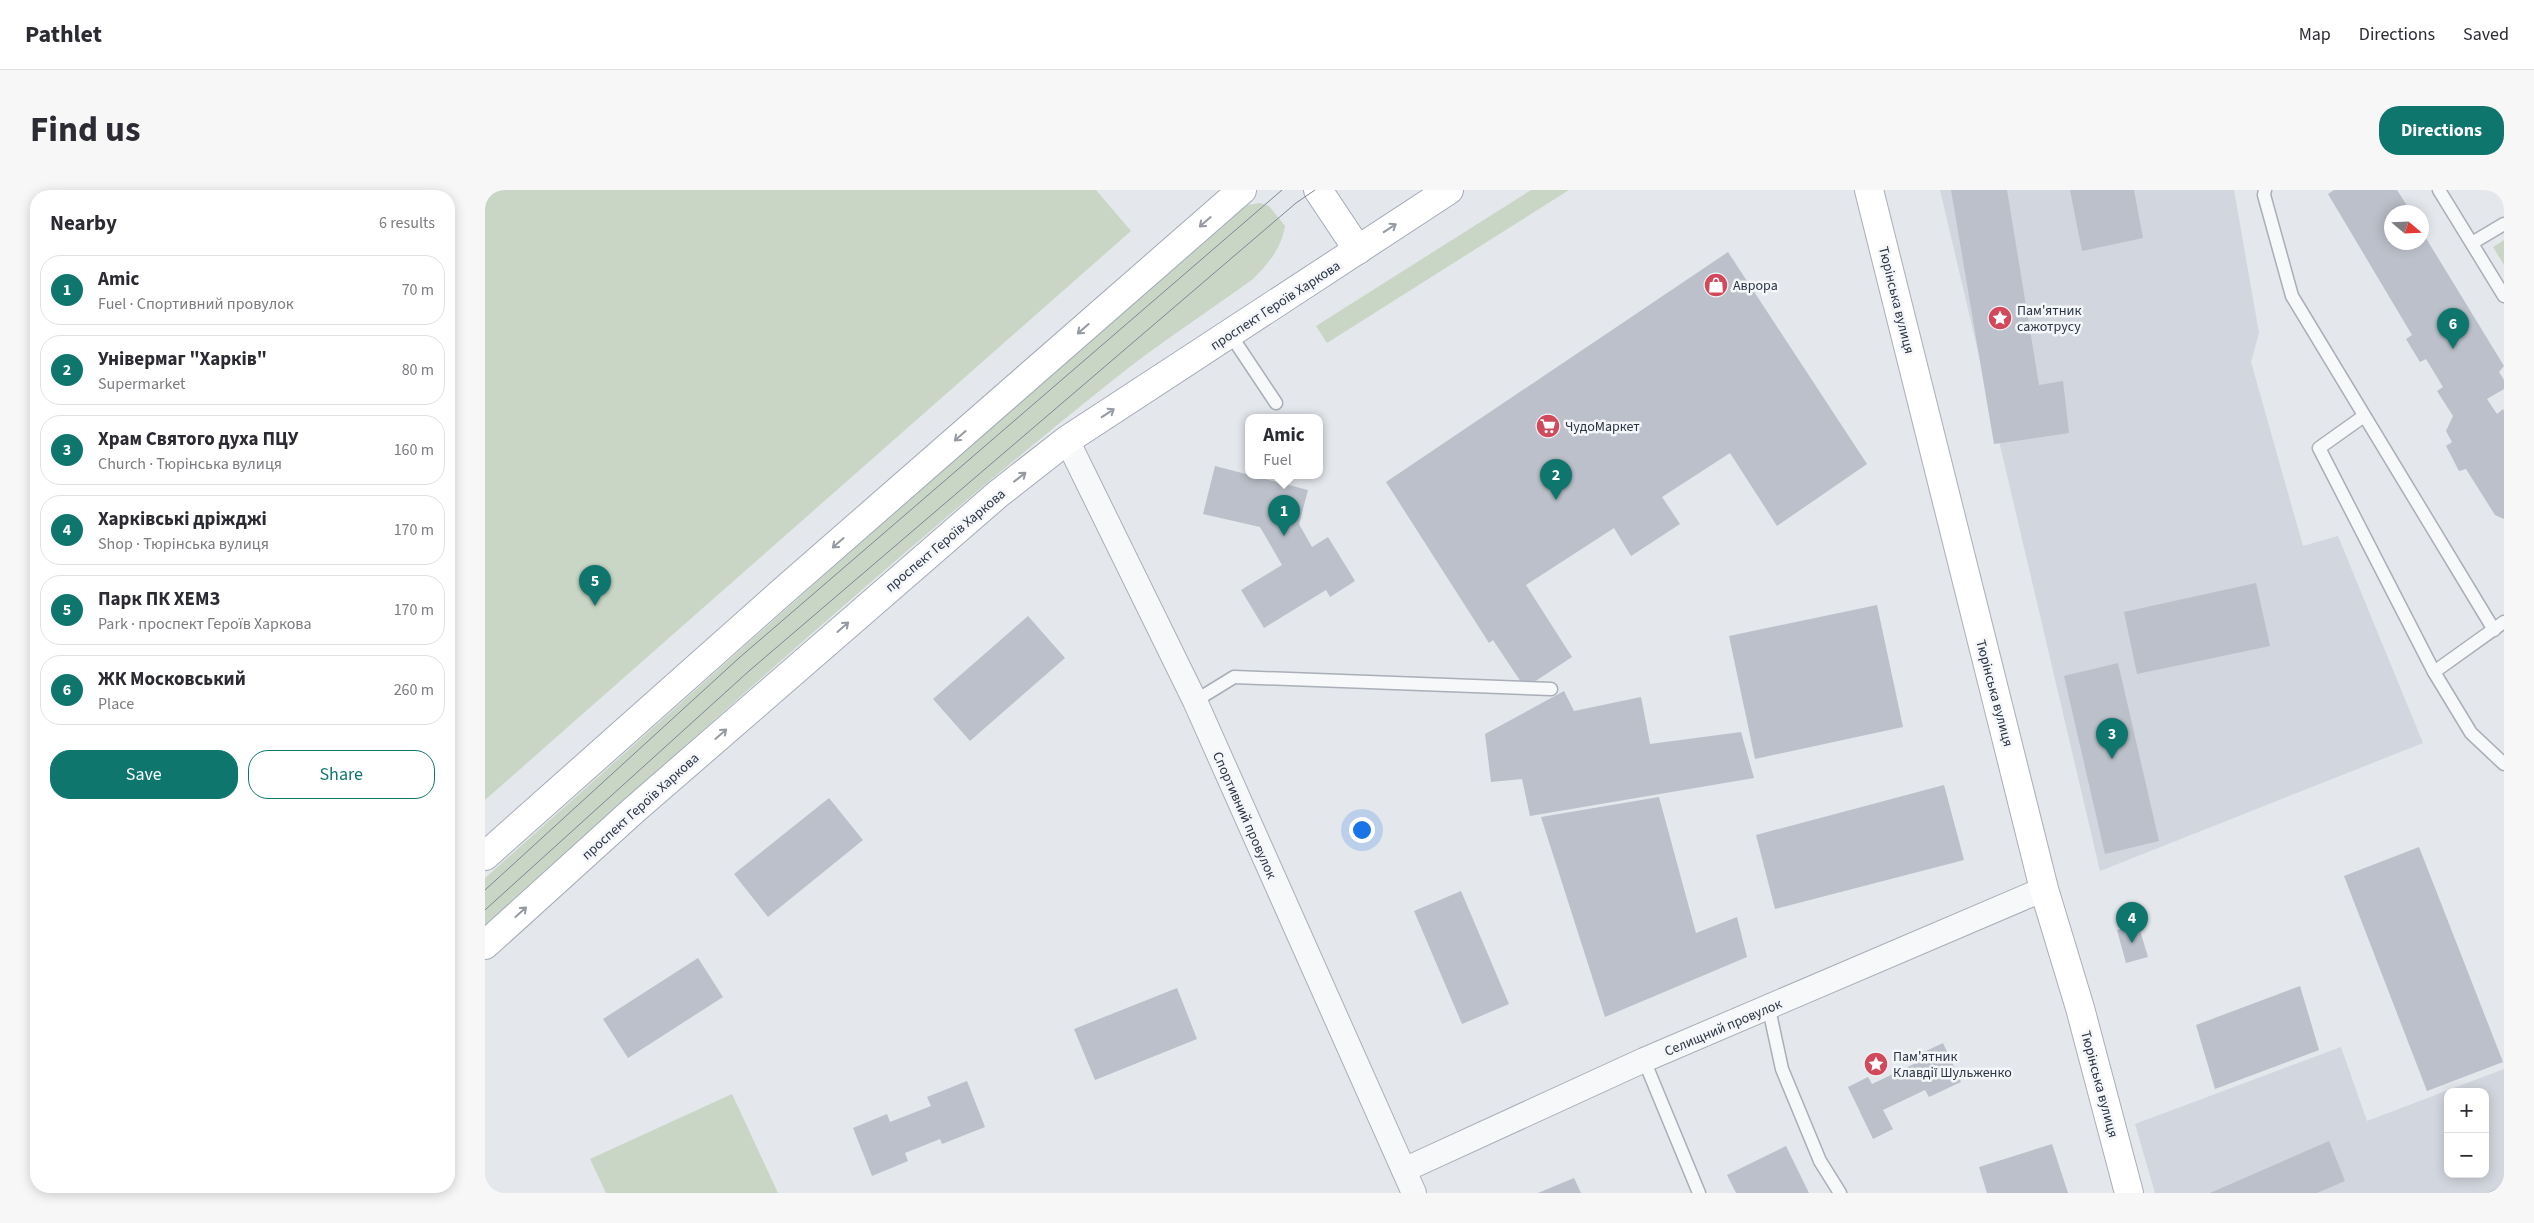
<!DOCTYPE html>
<meta charset="utf-8">
<style>
body{margin:0;font-family:"Source Sans 3",sans-serif;background:#f7f7f7;color:#2b2b33}
.controls{position:absolute;right:15px;bottom:15px;display:grid;overflow:hidden;border-radius:10px;box-shadow:0 2px 12px #0003}
.controls button{width:45px;height:45px;display:grid;place-items:center;padding:0;border:0;border-bottom:1px solid #e1e1e2;background:#fff;color:#2b2b33;font:25px sans-serif}
.compass{position:absolute;left:1899px;top:15px;width:45px;height:45px;border-radius:50%;background:#fff;box-shadow:0 2px 12px #0003;rotate:109deg}
.you{position:absolute;left:876px;top:639px;width:18px;height:18px;margin:-12px;border:4px solid #fff;border-radius:50%;background:#1a73e8;box-shadow:0 0 0 8px #1a73e833}
.badge{display:grid;place-items:center;width:32px;height:32px;border-radius:50%;background:#0f766e;color:#fff;font-size:16px;font-weight:700}
.pin{position:absolute;translate:-50% -41px;filter:drop-shadow(0 1px 2px #0008)}
.pin::after{content:'';position:absolute;top:26px;width:18px;height:15px;background:inherit;clip-path:polygon(0 0,100% 0,50% 100%)}
.popup{position:absolute;left:760px;top:224px;width:78px;height:65px;box-sizing:border-box;display:grid;place-content:center;border-radius:10px;background:#fff;filter:drop-shadow(0 1px 4px #0005);font-size:16px;white-space:nowrap;color:#7c7c81}
.popup b{font-size:19px;color:#2b2b33}
.popup::after{content:'';position:absolute;left:50%;top:100%;margin-left:-10px;border:10px solid transparent;border-top-color:#fff}
.list{margin:0;padding:0;list-style:none}
h2{display:flex;justify-content:space-between;align-items:center;height:65px;margin:0;padding:0 20px;font-size:21px}
h2 small{font-size:16px;font-weight:400;color:#7c7c81}
.list li{display:grid;grid-template-columns:32px 1fr auto;gap:15px;align-items:center;box-sizing:border-box;height:70px;margin:0 10px 10px;padding:0 10px;border:1px solid #e1e1e2;border-radius:20px}
.list b{display:block;font-size:19px;white-space:nowrap}
.list p{margin:0;font-size:16px;white-space:nowrap;color:#7c7c81}
.list em{font-size:16px;font-style:normal;color:#7c7c81}
.actions{display:flex;gap:10px;padding:15px 20px}
.actions a{flex:1;padding:11px 0;border:1px solid #0f766e;border-radius:20px;text-align:center;font-size:18px;color:#0f766e}
.actions .main{background:#0f766e;color:#fff}
.map{position:relative;flex:none;width:2019px;height:1003px;overflow:hidden;border-radius:20px}
header{display:flex;align-items:center;gap:30px;box-sizing:border-box;height:70px;padding:0 25px;background:#fff;border-bottom:1px solid #e1e1e2}
header strong{font-size:24px}
nav{display:flex;gap:28px;margin-inline-start:auto;font-size:18px}
.intro{display:flex;align-items:center;justify-content:space-between;box-sizing:border-box;height:120px;padding:0 30px}
h1{margin:0;font-size:35px}
.button{padding:12px 22px;border-radius:20px;background:#0f766e;color:#fff;font-size:18px;font-weight:700}
main{display:flex;gap:30px;padding:0 30px}
aside{flex:1;background:#fff;border-radius:20px;box-shadow:0 2px 12px #0003}
.map>svg:first-child{display:block}
</style>
<header>
<strong>Pathlet</strong>
<nav><a>Map</a><a>Directions</a><a>Saved</a></nav>
</header>
<div class="intro"><h1>Find us</h1><a class="button">Directions</a></div>
<main>
<aside>
<h2>Nearby<small>6 results</small></h2>
<ul class="list">
<li><span class="badge">1</span><div><b>Amic</b><p>Fuel · Спортивний провулок</p></div><em>70 m</em></li>
<li><span class="badge">2</span><div><b>Універмаг &quot;Харків&quot;</b><p>Supermarket</p></div><em>80 m</em></li>
<li><span class="badge">3</span><div><b>Храм Святого духа ПЦУ</b><p>Church · Тюрінська вулиця</p></div><em>160 m</em></li>
<li><span class="badge">4</span><div><b>Харківські дріжджі</b><p>Shop · Тюрінська вулиця</p></div><em>170 m</em></li>
<li><span class="badge">5</span><div><b>Парк ПК ХЕМЗ</b><p>Park · проспект Героїв Харкова</p></div><em>170 m</em></li>
<li><span class="badge">6</span><div><b>ЖК Московський</b><p>Place</p></div><em>260 m</em></li>
</ul>
<div class="actions"><a class="main">Save</a><a>Share</a></div>
</aside>
<div class="map">
<svg width="2019" height="1003" viewBox="0 0 2019 1003">
<rect width="100%" height="100%" fill="#e4e7ec"/>
<g fill="#d2d6de" fill-rule="evenodd">
<path d="M1455 0H1749L1774 143 1766 172 1818 356 1853 346 1938 553 1615 681Z"/>
<path d="M1856 857 1882 931 2019 879V1003H1670L1650 934ZM1963 902H2000V984H1963Z"/>
</g>
<g fill="#c9d6c5">
<path d="M0 0H611L646 41 0 610Z"/>
<path d="M1046 0H1084L842 153 831 136Z"/>
<path d="M775 13 784 16 800 36C796 59 784 73 768 89 721 123 673 154 628 190 411 363 207 550 0 736V688L542 204 762 15Z"/>
<path d="M2019 50V75L2008 57Z"/>
<path d="M247 904 293 1003H121L105 969Z"/>
</g>
<g fill="#bbc0ca">
<path d="M1466 0H1522L1554 195 1578 191 1584 243 1509 254Z"/>
<path d="M1585 0H1649L1658 48 1597 61Z"/>
<path d="M1849 0H1912L1926 22H1906V52H1936V40L2019 176 2014 182 2019 190V199L2002 209 2012 224 2018 219 2019 221V329L2010 325 1981 279 1974 281 1961 256 1967 252 1961 241 1968 226 1952 201 1958 197 1941 169 1935 172 1921 149 1927 145 1843 4Z"/>
<path d="M1243 62 1382 274 1292 336 1245 263 1177 307 1195 334 1146 366 1129 338 1041 395 1087 467 1040 498 1008 450 1004 453 901 292Z"/>
<path d="M730 276 823 300 814 334 827 357 843 347 870 391 845 407 841 400 779 438 756 400 797 375 775 337 718 324Z"/>
<path d="M1771 393 1785 456 1652 484 1639 422Z"/>
<path d="M1392 415 1418 537 1270 569 1244 446Z"/>
<path d="M543 426 580 468 485 551 448 509Z"/>
<path d="M1633 473 1674 651 1620 664 1579 486Z"/>
<path d="M1079 501 1089 521 1156 507 1165 554 1256 542 1269 588 1045 626 1037 589 1006 592 1000 544Z"/>
<path d="M1459 595 1479 670 1290 719 1271 645Z"/>
<path d="M1174 607 1211 743 1252 727 1262 767 1120 827 1056 627Z"/>
<path d="M344 608 378 650 283 727 249 684Z"/>
<path d="M1934 657 2018 872 1942 901 1859 686Z"/>
<path d="M976 701 1024 814 977 834 929 721Z"/>
<path d="M1653 734 1663 767 1641 773 1632 740Z"/>
<path d="M213 768 238 807 143 868 118 829Z"/>
<path d="M1815 796 1834 860 1730 899 1711 835Z"/>
<path d="M692 798 712 849 610 890 589 839Z"/>
<path d="M1458 853 1476 892 1444 907 1440 900 1398 920 1408 939 1388 949 1363 897 1383 887 1387 894 1431 873 1428 867Z"/>
<path d="M482 891 500 937 457 954 455 949 420 963 423 971 387 986 368 938 402 924 405 932 446 916 442 907Z"/>
<path d="M1844 951 1860 991 1832 1003H1725Z"/>
<path d="M1567 954 1583 1003H1502L1494 977Z"/>
<path d="M1301 956 1324 1003H1251L1242 985Z"/>
<path d="M1089 988 1096 1003H1053Z"/>
<path d="M2019 995V1003H2002Z"/>
</g>
<g fill="none" stroke-linecap="round" stroke-linejoin="round">
<g stroke="#a9aeb7" stroke-width="15">
<g id="service">
<path d="M1780 0 1779 5 1807 106 2009 440"/>
<path d="M1954 0 2019 106"/>
<path d="M1987 53 2019 34"/>
<path d="M745 144 791 213"/>
<path d="M1879 226 1834 258 1949 482"/>
<path d="M2019 432 1949 482 1986 543 2019 574"/>
<path d="M710 511 749 487 1066 499"/>
<path d="M1284 819 1297 879 1335 971 1355 1003"/>
<path d="M1159 870 1214 1003"/>
</g>
</g>
<g stroke="#a9aeb7" stroke-width="26">
<g id="minor">
<path d="M582 250 710 511 929 1003"/>
<path d="M919 980 1159 870 1559 699"/>
</g>
</g>
<g stroke="#a9aeb7" stroke-width="30">
<path id="secondary" d="M1384 0 1559 699 1595 818 1644 1003"/>
</g>
<g stroke="#a3abb8" stroke-width="30">
<g id="primary">
<path d="M833 0 873 60"/>
<path d="M0 666 297 402 757 0"/>
<path d="M0 755 149 620 513 304 582 250 964 0"/>
</g>
</g>
<use href="#service" stroke="#f7f8fa" stroke-width="12"/>
<use href="#minor" stroke="#f7f8fa" stroke-width="24"/>
<use href="#secondary" stroke="#fff" stroke-width="28"/>
<use href="#primary" stroke="#fff" stroke-width="28"/>
<g stroke="#7d8696" stroke-width="1">
<path d="M0 700 254 468 797 0"/>
<path d="M0 720 264 481 811 13 830 0"/>
</g>
</g>
<defs><path id="oneway-shaft" d="M-6 0H5M1.5-3L5.5 0L1.5 3" fill="none" stroke-width="1.6" stroke-linecap="round" stroke-linejoin="round" transform="scale(1.25)"/></defs>
<g stroke="#959aa2">
<use href="#oneway-shaft" transform="translate(720 32) rotate(139)"/>
<use href="#oneway-shaft" transform="translate(905 38) rotate(-33)"/>
<use href="#oneway-shaft" transform="translate(598 139) rotate(139)"/>
<use href="#oneway-shaft" transform="translate(623 223) rotate(-33)"/>
<use href="#oneway-shaft" transform="translate(475 246) rotate(139)"/>
<use href="#oneway-shaft" transform="translate(535 287) rotate(-38)"/>
<use href="#oneway-shaft" transform="translate(353 353) rotate(139)"/>
<use href="#oneway-shaft" transform="translate(358 437) rotate(-41)"/>
<use href="#oneway-shaft" transform="translate(236 544) rotate(-41)"/>
<use href="#oneway-shaft" transform="translate(36 722) rotate(-42)"/>
</g>
<defs>
<g id="shop-disc" transform="scale(1.25)"><circle r="9.5" fill="#d1495b" stroke="#f4f6f9"/><path d="M-5-2.5h2.3a2.7 3.5 0 0 1 5.4 0H5L5.5 6h-11ZM-1.5-2.5h3a1.5 2.3 0 0 0-3 0Z" fill="#fff"/></g>
<g id="sight-disc" transform="scale(1.25)"><circle r="9.5" fill="#d1495b" stroke="#f4f6f9"/><path d="M0-6L1.8-2.2L6-1.7L2.9 1.2L3.7 5.4L0 3.3L-3.7 5.4L-2.9 1.2L-6-1.7L-1.8-2.2Z" fill="#fff"/></g>
<g id="supermarket-disc" transform="scale(1.25)"><circle r="9.5" fill="#d1495b" stroke="#f4f6f9"/><path d="M-6-5.5h2.5l.6 2H6L4.5 2H-2.5L-4.4-4H-6ZM-1.5 3.2a1.3 1.3 0 1 0 .1 0ZM3 3.2a1.3 1.3 0 1 0 .1 0Z" fill="#fff"/></g>
</defs>
<g fill-rule="evenodd">
<use href="#shop-disc" x="1231" y="95"/>
<use href="#sight-disc" x="1515" y="128"/>
<use href="#supermarket-disc" x="1063" y="236"/>
<use href="#sight-disc" x="1391" y="874"/>
</g>
<g text-anchor="middle" stroke-width="5" stroke-linejoin="round" paint-order="stroke">
<g font-size="14" fill="#2b3445" stroke="#f4f6f9" text-anchor="start">
<text x="1248" y="100">Аврора</text>
<text x="1532" y="125">Пам'ятник<tspan x="1532" dy="16">сажотрусу</tspan></text>
<text x="1080" y="241">ЧудоМаркет</text>
<text x="1408" y="871">Пам'ятник<tspan x="1408" dy="16">Клавдії Шульженко</tspan></text>
</g>
<g font-size="14" fill="#2b3445" stroke="#f4f6f9">
<text transform="translate(1412 110) rotate(76)" y="5">Тюрінська вулиця</text>
<text transform="translate(790 115) rotate(-33)" y="5">проспект Героїв Харкова</text>
<text transform="translate(460 350) rotate(-40)" y="5">проспект Героїв Харкова</text>
<text transform="translate(1510 503) rotate(75)" y="5">Тюрінська вулиця</text>
<text transform="translate(155 616) rotate(-42)" y="5">проспект Героїв Харкова</text>
<text transform="translate(760 625) rotate(66)" y="5">Спортивний провулок</text>
<text transform="translate(1238 837) rotate(-23)" y="5">Селищний провулок</text>
<text transform="translate(1615 894) rotate(75)" y="5">Тюрінська вулиця</text>
</g>
</g>
</svg>
<div class="controls">
<button>+</button>
<button>−</button>
</div>
<svg class="compass" viewBox="-18 -18 36 36"><path d="M0-13l5 13h-10z" fill="#e53935"/><path d="M0 13l5-13h-10z" fill="#7c7c81"/></svg>
<div class="you"></div>
<div class="pin badge" style="left:799px;top:346px">1</div>
<div class="popup"><b>Amic</b>Fuel</div>
<div class="pin badge" style="left:1071px;top:310px">2</div>
<div class="pin badge" style="left:1627px;top:569px">3</div>
<div class="pin badge" style="left:1647px;top:753px">4</div>
<div class="pin badge" style="left:110px;top:416px">5</div>
<div class="pin badge" style="left:1968px;top:159px">6</div>
</div>
</main>
